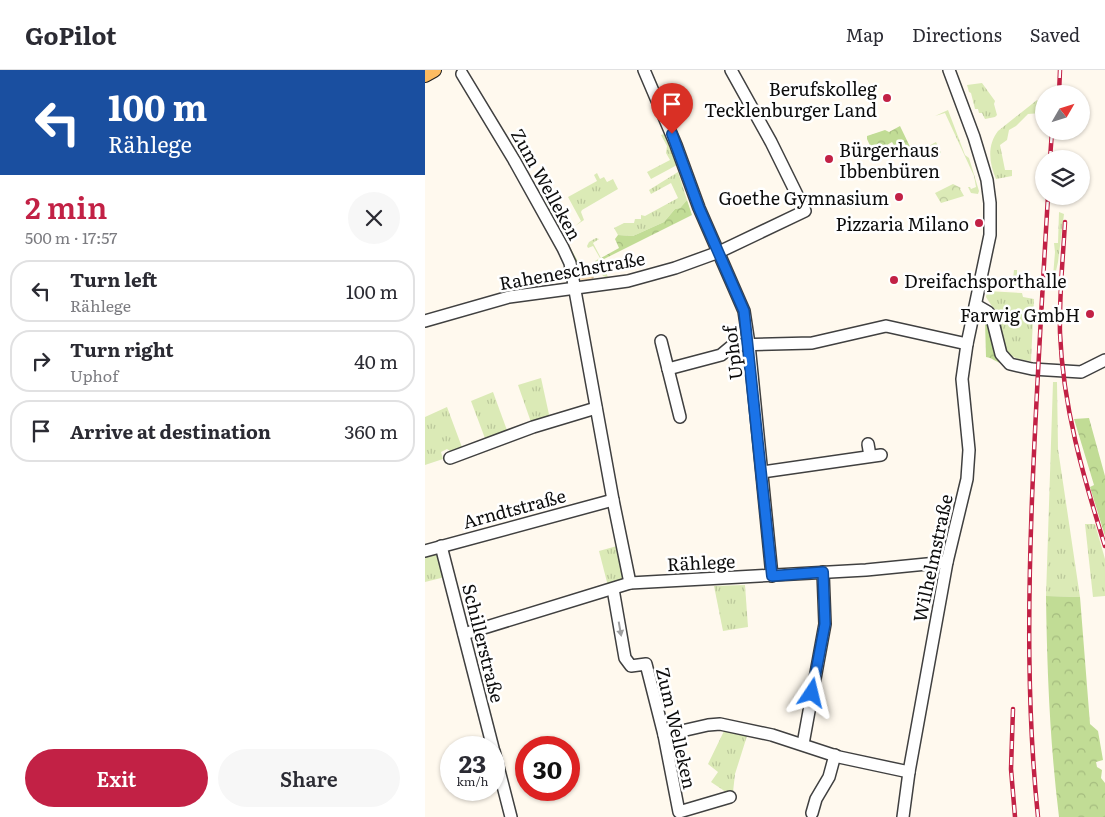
<!DOCTYPE html>
<html lang="en">
<head>
<meta charset="utf-8">
<style>
	:root { --surface:#fff; --page:#f7f7f7; --text:#2b2b33; --muted:#7c7c81; --line:#e1e1e2; --accent:#c22145 }
	body { margin:0; font-family:Literata,serif; background:var(--page); color:var(--text); height:100vh; display:flex; flex-direction:column; font-size:19px; white-space:nowrap }
	* { box-sizing:border-box; margin:0 }
	p { font-size:16px; color:var(--muted) }
	.icon { flex:none; width:28px; height:28px; fill:none; stroke:currentColor; stroke-width:2; stroke-linecap:round; stroke-linejoin:round }
	.map { position:relative; flex:1; overflow:hidden }
	.side { display:flex; flex-direction:column; background:var(--surface); width:425px }
	.side>* { flex:none }
	.top-card { background:#1a4fa0; color:#fff; overflow:hidden }
	.needle { width:32px; rotate:51deg }
	.fabs { position:absolute; left:610px; top:15px; display:grid; gap:10px }
	.fabs a { display:grid; place-items:center; width:55px; height:55px; border-radius:50%; background:var(--surface); box-shadow:0 1px 4px #0004; font-size:25px }
	.speed { position:absolute; left:15px; top:666px; display:flex; gap:10px; font-size:25px; font-weight:700; text-align:center }
	.speed>* { display:grid; place-content:center; width:65px; height:65px; border-radius:50%; background:var(--surface); box-shadow:0 1px 4px #0004; line-height:1 }
	.speed small { font-size:12px; font-weight:400 }
	.speed .limit { border:8px solid #d22; background:#fff; color:#111 }
	.pin { position:absolute; display:grid; place-items:center; width:42px; height:42px; color:#fff; margin:-51px -21px; border-radius:50% 50% 50% 0; rotate:-45deg; box-shadow:0 0 5px #0007 }
	.pin .icon { rotate:45deg }
	.me { position:absolute; width:55px; margin:-28px; rotate:10deg; stroke-linejoin:round; filter:drop-shadow(0 0 4px #0008) }
	.turn { display:flex; align-items:center; gap:18px; height:105px; padding:0 25px; font-size:22px }
	.turn .icon { width:65px; height:65px; stroke-width:2.5 }
	.turn b { display:block; font-size:35px; line-height:42px }
	.round { display:grid; place-items:center; flex:none; width:52px; height:52px; border-radius:26px; background:var(--page) }
	.overview { display:flex; align-items:center; justify-content:space-between; height:85px; padding:0 25px }
	h1 { font-size:30px; font-weight:600; line-height:38px; color:var(--accent) }
	.button { display:flex; gap:10px; margin-top:auto; padding:10px 25px }
	.button a { flex:1; height:58px; border-radius:30px; background:var(--accent); color:#fff; font-size:20px; font-weight:600; line-height:58px; text-align:center }
	.button a+a { background:var(--page); color:var(--text) }
	ul { padding:0; list-style:none }
	li { display:flex; align-items:center; gap:15px; height:62px; margin:0 10px 8px; padding:0 15px; border:2px solid var(--line); border-radius:20px }
	li div { flex:1 }
	li b { display:block; font-size:19px }
	li em { font-style:normal }
	header { display:flex; align-items:center; gap:30px; box-sizing:border-box; height:70px; padding:0 25px; background:var(--surface); border-bottom:1px solid var(--line) }
	header strong { font-size:24px }
	nav { display:flex; gap:28px; margin-inline-start:auto; font-size:18px }
	main { display:flex; flex:1; min-height:0 }
	.map>svg:first-child { display:block }
	.grass { fill:url(#grass-tufts) }
	.forest { fill:url(#forest-crowns) }
	.sand { fill:url(#sand-dots) }
	.park { fill:url(#park-crowns) }
	.lines { fill:none; stroke-linecap:round; stroke-linejoin:round }
	.minor-casing { stroke:#404040; stroke-width:14 }
	.major-casing { stroke:#1e1e1e; stroke-width:16 }
	.minor { stroke:#fff; stroke-width:11 }
	.major { stroke:#fcbb61; stroke-width:14 }
	.rail-casing { stroke:#c22145; stroke-width:4.5 }
	.rail { stroke:#fff; stroke-width:2.5; stroke-dasharray:8; stroke-linecap:butt }
	.oneway { fill:#9e9e9e }
	.route-casing { stroke:#114b97; stroke-width:12 }
	.route { stroke:#1a73e8; stroke-width:9 }
	.poi-dot { fill:#c22145; stroke:#fff; stroke-width:2 }
	.labels { text-anchor:middle; dominant-baseline:central; stroke-width:5; stroke-linejoin:round; paint-order:stroke }
	.poi-label { font-size:18px; fill:#0d0d0d; stroke:#fff; text-anchor:end }
	.street-label { font-size:18px; fill:#0d0d0d; stroke:#fff }
</style>
</head>
<body>
<header>
<strong>GoPilot</strong>
<nav><a>Map</a><a>Directions</a><a>Saved</a></nav>
</header>
<main>
<section class="side">
<div class="top-card">
<div class="turn"><svg class="icon" aria-label="left" viewBox="0 0 24 24"><path d="M17 20v-9H6M10 6l-5 5 5 5"/></svg><div><b>100 m</b>Rählege</div></div>
</div>
<div class="overview"><div><h1>2 min</h1><p>500 m · 17:57</p></div><a class="round"><svg class="icon" aria-label="close" viewBox="0 0 24 24"><path d="M6 6l12 12M18 6L6 18"/></svg></a></div>
<ul>
<li><svg class="icon" aria-label="left" viewBox="0 0 24 24"><path d="M17 20v-9H6M10 6l-5 5 5 5"/></svg><div><b>Turn left</b><p>Rählege</p></div><em>100 m</em></li>
<li><svg class="icon" aria-label="right" viewBox="0 0 24 24"><path d="M7 20v-9h11M14 6l5 5-5 5"/></svg><div><b>Turn right</b><p>Uphof</p></div><em>40 m</em></li>
<li><svg class="icon" aria-label="arrive" viewBox="0 0 24 24"><path d="M6 21V4h12l-3 4 3 4H6"/></svg><div><b>Arrive at destination</b></div><em>360 m</em></li>
</ul>
<div class="button"><a>Exit</a><a>Share</a></div>
</section>
<div class="map">
<svg width="680" height="747" viewBox="0 0 680 747">
	<defs>
		<pattern id="grass-tufts" width="24" height="20" patternUnits="userSpaceOnUse" patternTransform="scale(1.25)"><rect width="24" height="20" fill="#dbeab6"/><path d="M3 7l-1-3M5 7V3M7 7l1-3M15 17l-1-3M17 17v-4M19 17l1-3" fill="none" stroke="#bbc89b"/></pattern>
		<pattern id="forest-crowns" width="20" height="18" patternUnits="userSpaceOnUse" patternTransform="scale(1.25)"><rect width="20" height="18" fill="#c1dc95"/><path d="M2 6a3 3 0 1 1 6 0M12 15a3 3 0 1 1 6 0" fill="none" stroke="#a5bc7f"/></pattern>
		<pattern id="sand-dots" width="8" height="8" patternUnits="userSpaceOnUse" patternTransform="scale(1.25)"><rect width="8" height="8" fill="#fce1b9"/><path d="M2 2h.1M6 6h.1" fill="none" stroke="#d7c09e" stroke-width="1.8" stroke-linecap="round"/></pattern>
		<pattern id="park-crowns" width="20" height="18" patternUnits="userSpaceOnUse" patternTransform="scale(1.25)"><rect width="20" height="18" fill="#dbeab6"/><path d="M2 6a3 3 0 1 1 6 0M12 15a3 3 0 1 1 6 0" fill="none" stroke="#bbc89b"/></pattern>
	</defs>
	<rect width="100%" height="100%" fill="#fff9ee"/>
	<g class="grass">
		<path d="M557,13l13,18 -1,3 3,11 -2,2 -10,2 -3,-6h-3l-1,-4h-3l-4,-16 -2,-1 -2,-7z"/>
		<path d="M612,30l6,9 -2,4 -13,1 -12,12 -7,4 -2,10 -7,5 5,25h7v6l-16,3c-7,-16 -9,-34 2,-48z"/>
		<path d="M523,40l17,45 4,3 10,33 -1,3 -7,-1 -3,-6h2l1,2 5,-2 -2,-11 -29,-63 -10,3z"/>
		<path d="M239,64l13,31 -26,14 -4,-7 23,-12 -4,-7 1,-7 -6,-11z"/>
		<path d="M511,72l5,11 -9,4 -5,-10z"/>
		<path d="M253,102l9,28 -7,8 -5,1 -11,13 -31,14 -15,-1 -4,-7 10,-5h10l1,-4h6v-4l4,1 33,-18 -7,-15 -20,11 -2,-4z"/>
		<path d="M172,103l3,6 4,-2 3,5 6,-3 5,10 -36,21 -1,2 3,8 -9,6 6,-5 -13,-24 29,-16 -3,-6z"/>
		<path d="M634,142l5,2 -6,48 -6,27 3,-37 -1,-9h4z"/>
		<path d="M171,168l3,1 -6,4 9,17 6,18 -5,-2 -8,-15 5,-3 -7,-12 -5,2 -1,-2 2,-4z"/>
		<path d="M589,200h3v15l-4,3h-12v-2h9v-6l3,-1z"/>
		<path d="M562,221l35,2 1,4 11,2 -3,62c-35,-3 -24,-20 -33,-44 -3,-8 -8,-13 -12,-20z"/>
		<path d="M116,308l9,41 -18,6 -14,-40z"/>
		<path d="M628,312h4l1,67 22,148 -34,-1z"/>
		<path d="M68,322l15,41 -22,8 -15,-40z"/>
		<path d="M22,337l16,43 -11,2 -5,-3 -6,3 2,7 -18,6v-48z"/>
		<path d="M660,454h10l10,35v37l-12,1z"/>
		<path d="M192,476l7,34 -16,6 -9,-35z"/>
		<path d="M9,484l5,2 6,21 -20,5v-26z"/>
		<path d="M320,515l3,42 -25,4 -9,-45z"/>
		<path d="M299,661l23,5 -12,38 -2,18h-7l-15,-10 7,-10 -10,-8z"/>
	</g>
	<g class="forest">
		<path d="M475,56l14,29 -7,3 -5,-9 3,-2v-4l-3,-2 -3,1 -4,5 -3,-5 -5,3 -3,3 -2,1 -2,-3 -8,4 -5,-11v-3l18,-6 4,2z"/>
		<path d="M122,130h4l3,3 -6,4 34,62 -5,1 -33,-67z"/>
		<path d="M262,130l5,15 -90,45 -1,-2 18,-10 -4,-9 3,-4 15,1 31,-14 11,-13 5,-1z"/>
		<path d="M555,246h4l3,3 7,34 6,10c-5,-2 -8,-5 -14,-6l-1,-36z"/>
		<path d="M664,348l16,58v60l-15,-49 4,-2 -20,-66z"/>
		<path d="M621,526l34,1 10,127 8,7 5,29 -7,2 1,5 5,3 -1,8 4,5v34h-46c-9,-73 -12,-147 -13,-221z"/>
	</g>
	<path class="sand" d="M164,198l5,9 -1,3 -12,1 -4,-11 5,-1 1,2z"/>
	<path class="park" d="M528,114l8,4 -1,1 4,7 -23,7 -6,-10z"/>
	<g class="lines">
		<g class="minor-casing">
			<g id="minor">
				<path d="M219,0l32,75 23,63 45,103 5,33 23,232"/>
				<path d="M37,4l52,86 49,88 7,15 43,237 17,83"/>
				<path d="M551,235l12,7 4,6 9,36 9,10 22,5 49,3 24,-12"/>
				<path d="M0,251l84,-24 119,-16 47,-13 44,-16 86,-41 -34,-69 -40,-72"/>
				<path d="M236,271l19,76"/>
				<path d="M243,299l53,-14 12,-10 79,-2 74,-17 81,18"/>
				<path d="M443,374l2,12"/>
				<path d="M25,388l83,-31 63,-19"/>
				<path d="M337,402l119,-17"/>
				<path d="M16,476l52,202"/>
				<path d="M0,481l188,-51"/>
				<path d="M188,519l12,69 6,8 15,-2 18,71 15,77 51,-15"/>
				<path d="M39,564l166,-51 236,-13 81,-8"/>
				<path d="M239,665l44,-10 12,-1 52,11 67,22 70,15"/>
				<path d="M378,674l22,-120 -2,-52"/>
				<path d="M69,681l17,66"/>
				<path d="M387,743l4,-14 13,-22 6,-22"/>
				<path d="M478,747l6,-45 38,-210 20,-83 2,-29 -7,-71 5,-35 23,-109v-32l-3,-23 -13,-43 -25,-67"/>
			</g>
		</g>
		<g class="major-casing">
			<path id="major" d="M0,5l9,-5"/>
		</g>
		<use href="#minor" class="minor"/>
		<use href="#major" class="major"/>
		<g class="rail-casing">
			<g id="rail">
				<path d="M634,24l1,-24"/>
				<path d="M625,89l2,-28"/>
				<path d="M640,152c-2,37 -6,74 -5,111 3,74 23,143 45,213"/>
				<path d="M588,639l-2,60 4,48"/>
				<path d="M613,747c-11,-106 -10,-212 -6,-318 4,-101 10,-202 16,-303"/>
			</g>
		</g>
		<use href="#rail" class="rail"/>
	</g>
	<defs><path id="oneway-solid" d="M-6-.8H1V-3.2L6.5 0L1 3.2V.8H-6Z" transform="scale(1.25)"/></defs>
	<use class="oneway" href="#oneway-solid" transform="translate(195 559) rotate(80)"/>
	<g class="lines">
		<g class="route-casing">
			<path id="route" d="M247,64l27,74 45,103 28,265 51,-4 2,52 -13,69"/>
		</g>
		<use href="#route" class="route"/>
	</g>
	<g class="poi-dot">
		<circle cx="462" cy="28" r="5"/>
		<circle cx="404" cy="89" r="5"/>
		<circle cx="474" cy="127" r="5"/>
		<circle cx="554" cy="153" r="5"/>
		<circle cx="469" cy="210" r="5"/>
		<circle cx="665" cy="244" r="5"/>
	</g>
	<g class="labels">
		<g class="poi-label">
			<text x="452" y="18">Berufskolleg<tspan x="452" dy="21">Tecklenburger Land</tspan></text>
			<text x="414" y="79" text-anchor="start">Bürgerhaus<tspan x="414" dy="21">Ibbenbüren</tspan></text>
			<text x="464" y="127">Goethe Gymnasium</text>
			<text x="544" y="153">Pizzaria Milano</text>
			<text x="479" y="210" text-anchor="start">Dreifachsporthalle</text>
			<text x="655" y="244">Farwig GmbH</text>
		</g>
		<g class="street-label">
			<text transform="translate(122 114) rotate(61)">Zum Welleken</text>
			<text transform="translate(147 200) rotate(-10)">Raheneschstraße</text>
			<text transform="translate(307 283) rotate(-97)">Uphof</text>
			<text transform="translate(89 438) rotate(-15)">Arndtstraße</text>
			<text transform="translate(507 488) rotate(-78)">Wilhelmstraße</text>
			<text transform="translate(276 492) rotate(-3)">Rählege</text>
			<text transform="translate(59 573) rotate(76)">Schillerstraße</text>
			<text transform="translate(252 658) rotate(77)">Zum Welleken</text>
		</g>
	</g>
</svg>
<div class="fabs">
<a><svg class="needle" viewBox="-14 -14 28 28"><path d="M0-13l5 13h-10z" fill="#e53935"/><path d="M0 13l5-13h-10z" fill="#7c7c81"/></svg></a>
<a><svg class="icon" aria-label="layers" viewBox="0 0 24 24"><path d="M12 4l9 5-9 5-9-5zM3 14l9 5 9-5"/></svg></a>
</div>
<div class="speed"><div>23<small>km/h</small></div><div class="limit">30</div></div>
<div class="pin" style="left:247px;top:64px;background:#d93025"><svg class="icon" aria-label="arrive" viewBox="0 0 24 24"><path d="M6 21V4h12l-3 4 3 4H6"/></svg></div>
<svg class="me" style="left:387px;top:623px" viewBox="-20 -20 40 40"><path d="M0-17L14 15 0 8-14 15z" fill="#1a73e8" stroke="#fff" stroke-width="4"/></svg>
</div>
</main>
</body>
</html>
